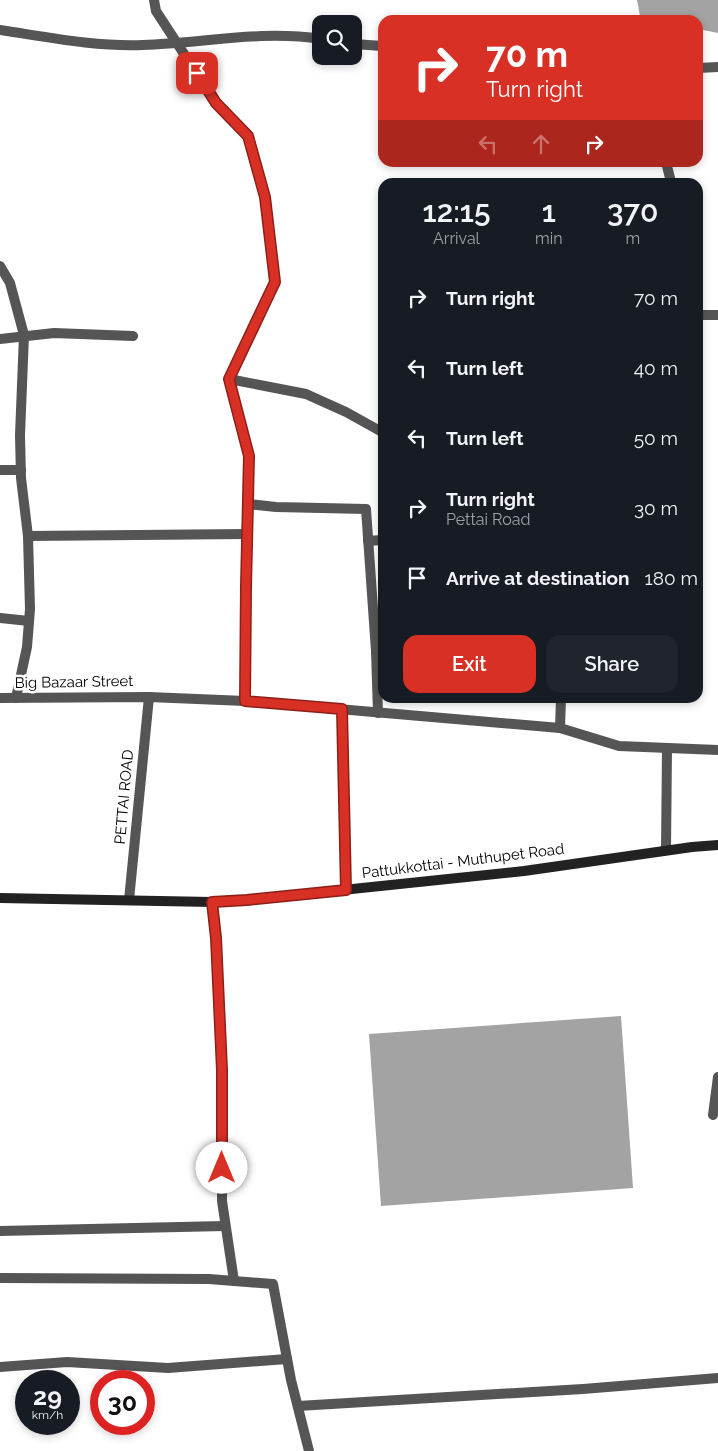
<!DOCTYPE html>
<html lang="en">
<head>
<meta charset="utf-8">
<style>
	:root { --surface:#171b24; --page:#20242c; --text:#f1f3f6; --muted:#9ea1a6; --accent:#d93025 }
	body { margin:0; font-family:Raleway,sans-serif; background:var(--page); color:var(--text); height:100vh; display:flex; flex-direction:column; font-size:19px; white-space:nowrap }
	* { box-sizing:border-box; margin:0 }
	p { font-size:16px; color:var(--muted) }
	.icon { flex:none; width:28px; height:28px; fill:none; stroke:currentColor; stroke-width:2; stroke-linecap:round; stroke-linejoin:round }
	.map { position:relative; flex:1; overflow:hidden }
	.sheet { position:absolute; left:378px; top:178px; width:325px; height:525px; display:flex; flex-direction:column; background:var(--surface); border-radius:15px; box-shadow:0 2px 8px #0003 }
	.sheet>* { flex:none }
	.hud { position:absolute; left:378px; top:15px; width:325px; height:152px; border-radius:15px; box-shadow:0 2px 8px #0003; background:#d93025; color:#fff; overflow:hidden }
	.buttons { position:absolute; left:312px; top:15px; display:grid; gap:10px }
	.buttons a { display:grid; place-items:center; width:50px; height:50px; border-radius:10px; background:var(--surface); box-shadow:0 2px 8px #0003; font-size:25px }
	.speed { position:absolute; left:15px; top:1370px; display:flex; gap:10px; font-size:25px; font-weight:700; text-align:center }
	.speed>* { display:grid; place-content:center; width:65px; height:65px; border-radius:50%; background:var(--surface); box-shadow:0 2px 8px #0003; line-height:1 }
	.speed small { font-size:12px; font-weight:400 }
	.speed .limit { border:8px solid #d22; background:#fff; color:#111 }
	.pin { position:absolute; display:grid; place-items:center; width:42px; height:42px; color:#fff; margin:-21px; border-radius:10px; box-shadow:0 2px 8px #0006 }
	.me { position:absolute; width:55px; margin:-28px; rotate:0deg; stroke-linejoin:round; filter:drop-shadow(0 0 4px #0008) }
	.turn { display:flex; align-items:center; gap:18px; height:105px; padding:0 25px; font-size:22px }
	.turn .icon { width:65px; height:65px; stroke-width:2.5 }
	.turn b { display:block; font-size:35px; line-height:42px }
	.lanes { display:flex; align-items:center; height:48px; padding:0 25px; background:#0003; justify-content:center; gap:25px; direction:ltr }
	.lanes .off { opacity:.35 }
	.eta { display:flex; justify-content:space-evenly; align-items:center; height:85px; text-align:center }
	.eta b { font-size:30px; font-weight:600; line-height:35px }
	.action { display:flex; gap:10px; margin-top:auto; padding:10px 25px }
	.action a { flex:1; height:58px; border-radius:15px; background:var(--accent); color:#fff; font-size:20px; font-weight:600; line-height:58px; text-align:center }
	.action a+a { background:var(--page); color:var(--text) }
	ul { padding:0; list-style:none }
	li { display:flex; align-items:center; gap:15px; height:70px; padding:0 25px }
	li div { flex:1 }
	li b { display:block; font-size:19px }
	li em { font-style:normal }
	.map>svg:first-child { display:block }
	.water { fill:#a3a3a3 }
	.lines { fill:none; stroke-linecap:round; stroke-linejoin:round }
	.minor { stroke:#555; stroke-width:10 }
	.secondary { stroke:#222; stroke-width:10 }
	.route-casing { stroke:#8d1f18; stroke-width:12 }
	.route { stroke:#d93025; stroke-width:9 }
	.labels { text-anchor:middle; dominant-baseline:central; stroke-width:5; stroke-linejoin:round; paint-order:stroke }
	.street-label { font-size:15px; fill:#000; stroke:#fff }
</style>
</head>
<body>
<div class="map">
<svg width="718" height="1451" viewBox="0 0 718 1451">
	<rect width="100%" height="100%" fill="#fff"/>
	<g class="water">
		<path d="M637,0h81v33l-20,-4v-9h-53l-5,-4z"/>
		<path d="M621,1016l12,172 -252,18 -12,-172z"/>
	</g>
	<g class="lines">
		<g class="minor">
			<path d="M154,0l2,11 60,92 32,33 17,61 10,84 -46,98 20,77 -3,131 -1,114"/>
			<path d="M0,30c47,7 96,17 143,15 61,-2 117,-15 178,-6"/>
			<path d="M354,44l28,2"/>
			<path d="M698,68l20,-1"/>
			<path d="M666,162l5,20"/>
			<path d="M0,266l10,17 14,52 -4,100 1,43 7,58 2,73 -3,38 -11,51"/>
			<path d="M698,315h20"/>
			<path d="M0,339l54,-6 79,3"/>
			<path d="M229,379l77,15 40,18 36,20"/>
			<path d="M0,470h21"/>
			<path d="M248,504l28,3 90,2 10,142 2,62"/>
			<path d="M28,536l219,-2"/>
			<path d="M368,541l14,-1"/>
			<path d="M0,618l29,3"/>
			<path d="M0,698l149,-1 96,4 315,27 59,18 99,4"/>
			<path d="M342,709l4,181"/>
			<path d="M560,728l1,-30"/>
			<path d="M666,850l1,-102"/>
			<path d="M129,900l20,-203"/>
			<path d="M212,902l4,36 6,132v131l12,80"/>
			<path d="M713,1115l5,-38"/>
			<path d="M0,1231l225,-5"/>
			<path d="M0,1278l209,1 64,5 18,96 18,71"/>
			<path d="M0,1367l67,-5 101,6 119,-9"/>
			<path d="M298,1406l285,-17 135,-11"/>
		</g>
		<path class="secondary" d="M0,898l212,4 35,-2 277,-29 168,-24 26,-2"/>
	</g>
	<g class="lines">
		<g class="route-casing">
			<path id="route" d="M197,73l19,30 32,33 17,61 10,85 -46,97 20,77 -3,131 -1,114 97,8 4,181 -99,10 -35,2 4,36 6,132v98"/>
		</g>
		<use href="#route" class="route"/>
	</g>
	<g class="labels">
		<g class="street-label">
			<text transform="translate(74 682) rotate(-1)">Big Bazaar Street</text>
			<text transform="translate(124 797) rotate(-85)">PETTAI ROAD</text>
			<text transform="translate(463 861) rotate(-7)">Pattukkottai - Muthupet Road</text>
		</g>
	</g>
</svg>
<div class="buttons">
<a><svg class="icon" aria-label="search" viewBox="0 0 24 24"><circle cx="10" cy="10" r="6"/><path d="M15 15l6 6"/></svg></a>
</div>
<div class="speed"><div>29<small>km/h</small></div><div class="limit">30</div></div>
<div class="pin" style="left:197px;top:73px;background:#d93025"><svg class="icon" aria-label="arrive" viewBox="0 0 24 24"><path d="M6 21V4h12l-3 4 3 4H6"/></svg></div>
<svg class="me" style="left:222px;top:1168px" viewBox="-20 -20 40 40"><circle r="19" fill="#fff"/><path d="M0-13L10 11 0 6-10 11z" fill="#d93025"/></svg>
<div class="hud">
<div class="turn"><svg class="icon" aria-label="right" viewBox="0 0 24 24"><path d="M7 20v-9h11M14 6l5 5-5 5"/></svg><div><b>70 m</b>Turn right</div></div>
<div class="lanes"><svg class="icon off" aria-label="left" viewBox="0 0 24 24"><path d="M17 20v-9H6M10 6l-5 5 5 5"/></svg><svg class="icon off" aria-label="ahead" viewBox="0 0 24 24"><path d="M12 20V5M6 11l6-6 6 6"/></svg><svg class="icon" aria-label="right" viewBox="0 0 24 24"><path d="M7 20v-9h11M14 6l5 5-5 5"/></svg></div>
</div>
<section class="sheet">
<div class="eta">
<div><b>12:15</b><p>Arrival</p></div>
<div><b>1</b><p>min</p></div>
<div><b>370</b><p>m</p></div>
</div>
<ul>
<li><svg class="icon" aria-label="right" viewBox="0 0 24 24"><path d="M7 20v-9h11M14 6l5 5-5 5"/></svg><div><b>Turn right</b></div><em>70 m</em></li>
<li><svg class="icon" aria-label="left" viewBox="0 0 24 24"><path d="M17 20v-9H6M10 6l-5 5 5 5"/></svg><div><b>Turn left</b></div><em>40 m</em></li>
<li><svg class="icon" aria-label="left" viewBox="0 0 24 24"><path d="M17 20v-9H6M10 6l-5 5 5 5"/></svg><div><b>Turn left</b></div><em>50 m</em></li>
<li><svg class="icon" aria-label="right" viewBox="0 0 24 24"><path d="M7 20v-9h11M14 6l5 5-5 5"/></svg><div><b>Turn right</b><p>Pettai Road</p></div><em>30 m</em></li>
<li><svg class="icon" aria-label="arrive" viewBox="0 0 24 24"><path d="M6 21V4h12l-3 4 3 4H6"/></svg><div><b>Arrive at destination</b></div><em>180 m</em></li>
</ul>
<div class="action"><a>Exit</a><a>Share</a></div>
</section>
</div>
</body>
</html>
